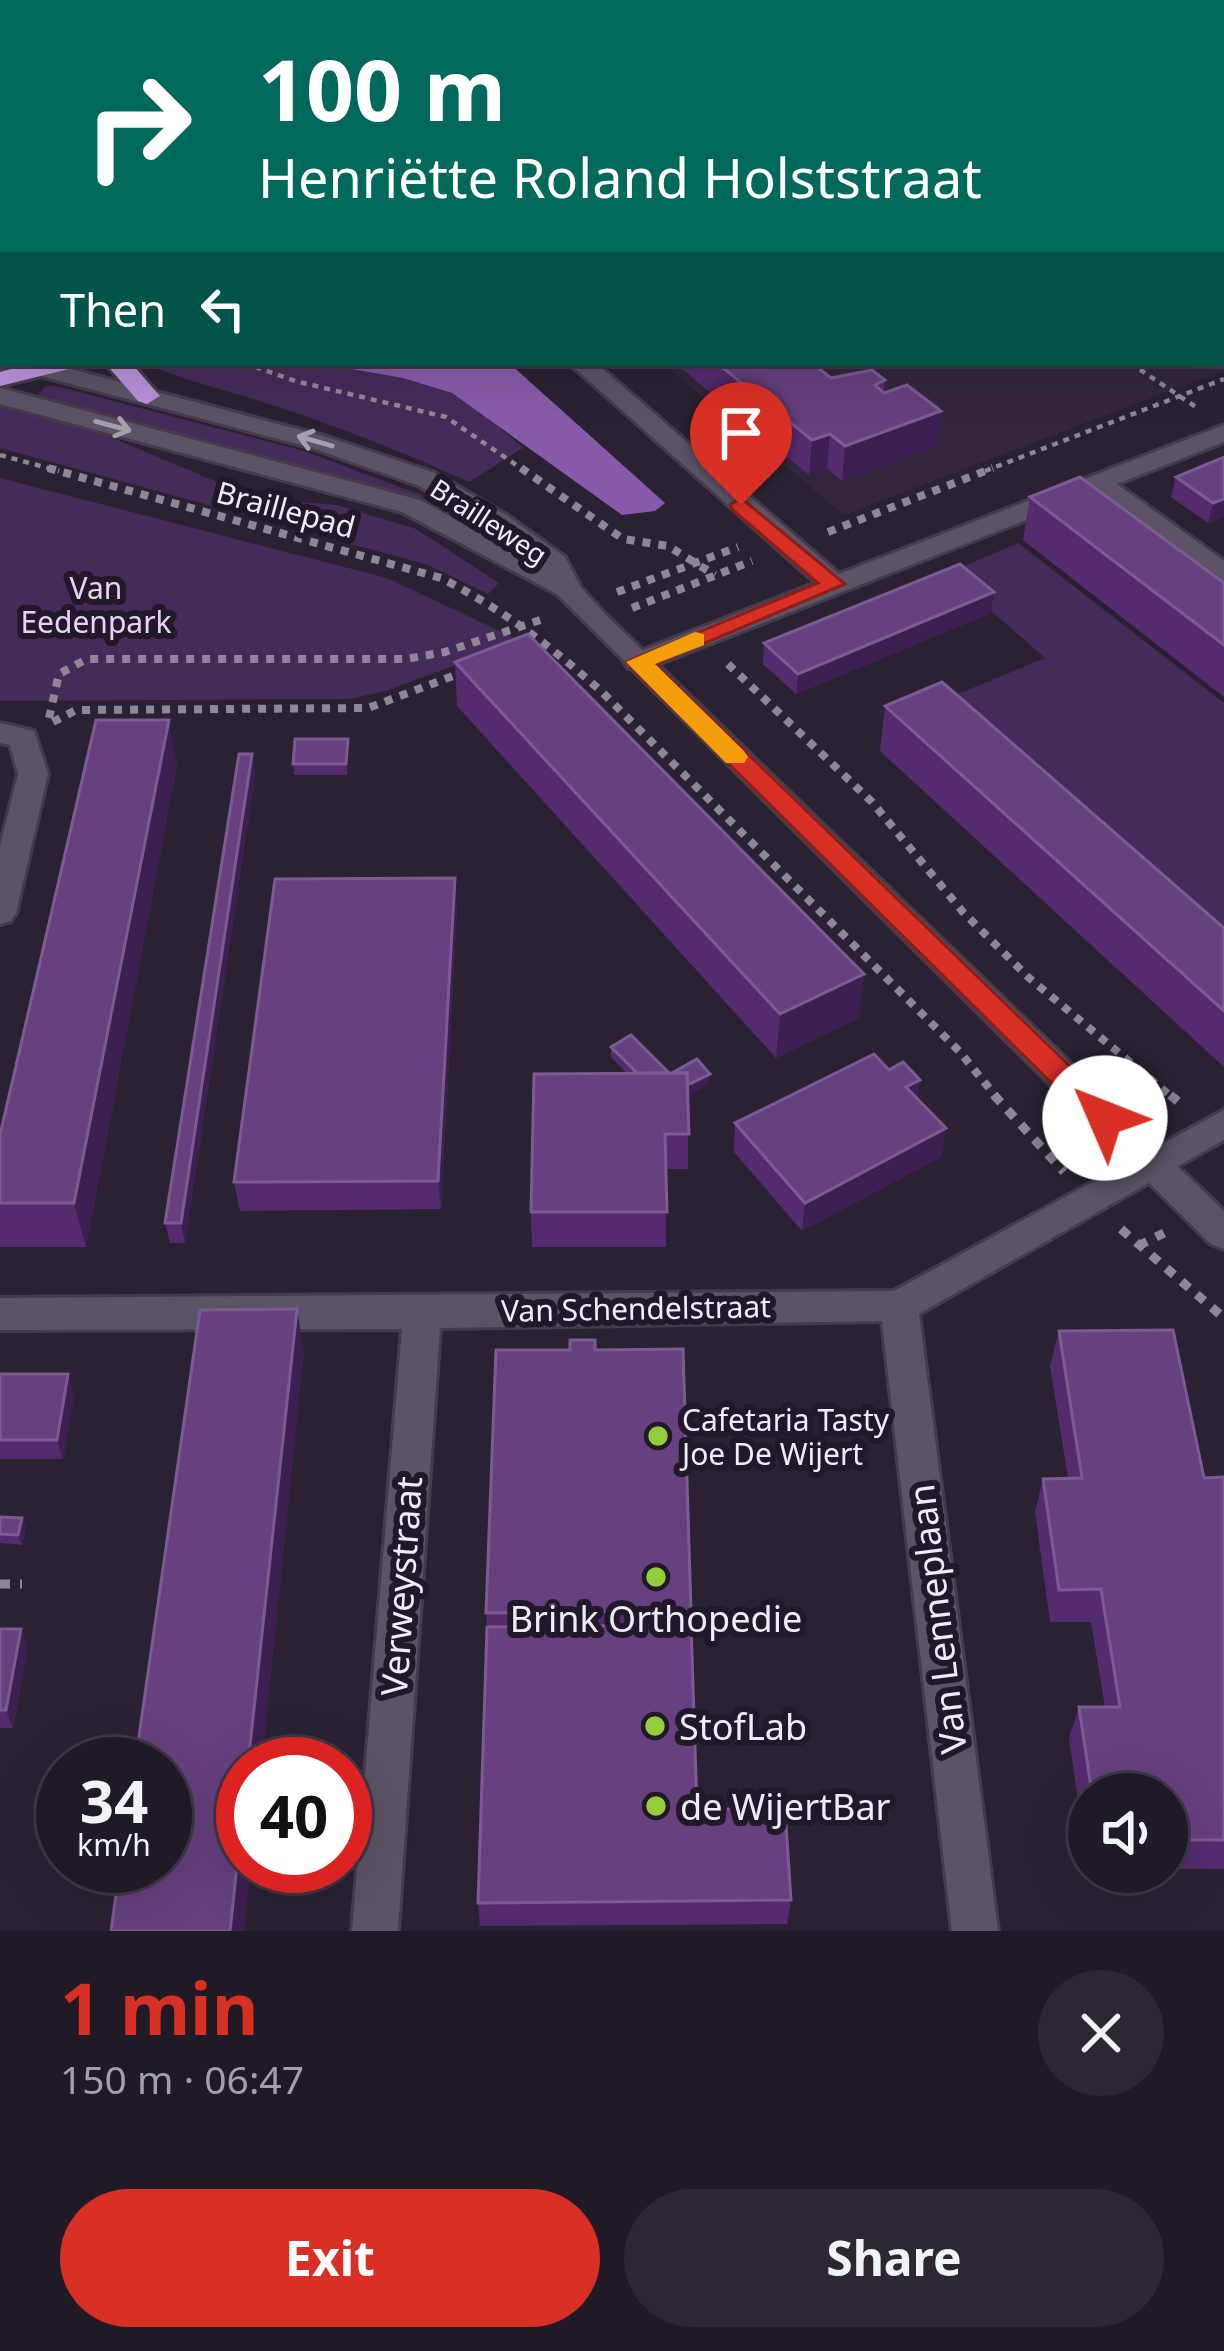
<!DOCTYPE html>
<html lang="en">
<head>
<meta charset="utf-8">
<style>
	:root { --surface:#201a26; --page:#2d2732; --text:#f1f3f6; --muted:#a2a1a7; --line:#3d3843; --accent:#d93025 }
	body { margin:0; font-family:"Noto Sans",sans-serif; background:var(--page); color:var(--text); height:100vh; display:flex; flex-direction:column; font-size:45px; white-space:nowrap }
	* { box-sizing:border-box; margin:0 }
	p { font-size:39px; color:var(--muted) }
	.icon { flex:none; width:66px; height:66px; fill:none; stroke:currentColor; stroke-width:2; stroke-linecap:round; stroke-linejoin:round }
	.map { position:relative; height:1931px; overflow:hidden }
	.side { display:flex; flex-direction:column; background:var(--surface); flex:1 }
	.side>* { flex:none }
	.banner { position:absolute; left:0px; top:0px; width:1224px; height:366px; box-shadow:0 12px 48px #0002,0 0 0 3px var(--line); background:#00695c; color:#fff; overflow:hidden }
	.tools { position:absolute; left:1068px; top:1773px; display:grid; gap:24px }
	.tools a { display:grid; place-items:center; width:120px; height:120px; border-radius:50%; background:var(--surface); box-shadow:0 12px 48px #0002,0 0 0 3px var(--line); font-size:60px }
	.speed { position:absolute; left:36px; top:1737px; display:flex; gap:24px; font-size:60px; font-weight:700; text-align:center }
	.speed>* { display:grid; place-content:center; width:156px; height:156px; border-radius:50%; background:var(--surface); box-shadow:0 12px 48px #0002,0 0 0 3px var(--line); line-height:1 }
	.speed small { font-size:30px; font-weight:400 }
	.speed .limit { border:18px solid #d22; background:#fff; color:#111 }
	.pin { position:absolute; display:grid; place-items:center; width:102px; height:102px; color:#fff; margin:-123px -51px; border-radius:50% 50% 50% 0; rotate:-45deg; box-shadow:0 0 12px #0007 }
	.pin .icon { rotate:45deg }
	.me { position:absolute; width:132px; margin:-66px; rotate:314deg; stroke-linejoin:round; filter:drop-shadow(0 0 9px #0008) }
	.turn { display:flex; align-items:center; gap:42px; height:252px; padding:0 60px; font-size:54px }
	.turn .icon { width:156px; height:156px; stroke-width:2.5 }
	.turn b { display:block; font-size:84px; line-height:102px }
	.then { display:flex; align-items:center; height:114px; padding:0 60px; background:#0003; gap:24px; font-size:45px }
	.round { display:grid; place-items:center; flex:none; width:126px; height:126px; border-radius:63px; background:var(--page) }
	.head { display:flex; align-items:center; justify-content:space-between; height:204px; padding:0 60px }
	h1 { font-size:72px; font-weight:700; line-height:90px; color:var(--accent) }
	.cta { display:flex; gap:24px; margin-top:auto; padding:24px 60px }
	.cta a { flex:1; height:138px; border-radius:72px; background:var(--accent); color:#fff; font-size:48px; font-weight:700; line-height:138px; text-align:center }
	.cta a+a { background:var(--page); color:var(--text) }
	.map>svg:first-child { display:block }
	.built { fill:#32273d }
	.green { fill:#452b59 }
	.water { fill:#875ba9 }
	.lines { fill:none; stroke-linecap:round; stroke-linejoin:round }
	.minor-casing { stroke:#443c4a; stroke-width:6 }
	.tertiary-casing { stroke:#443c4a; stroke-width:6 }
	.secondary-casing { stroke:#443c4a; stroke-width:6 }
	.trunk-casing { stroke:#443c4a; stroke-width:6 }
	.path-far2 { stroke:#8e8795; stroke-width:4.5; stroke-dasharray:6 6; stroke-linecap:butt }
	.path-far1 { stroke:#8e8795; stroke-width:8; stroke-dasharray:8 8; stroke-linecap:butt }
	.path { stroke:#8e8795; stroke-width:9; stroke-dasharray:10 10; stroke-linecap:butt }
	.minor { fill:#5c5365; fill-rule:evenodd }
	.tertiary { fill:#5c5365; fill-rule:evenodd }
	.secondary { fill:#7e6a90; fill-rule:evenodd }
	.trunk { fill:#b890d9; fill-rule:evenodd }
	.wall { fill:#552b70 }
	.shaded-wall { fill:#3d1f51 }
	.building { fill:#66407f; stroke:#7b5b92; stroke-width:3 }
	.oneway { stroke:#a69fae }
	.route { fill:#d93025; stroke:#8d1f18; stroke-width:3 }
	.slow { fill:#f59e0b }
	.poi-dot { fill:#94cc3c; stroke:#211828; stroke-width:4.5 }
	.labels { text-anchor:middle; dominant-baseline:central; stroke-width:12; stroke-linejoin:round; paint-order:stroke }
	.far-street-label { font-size:27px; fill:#f1ebf7; stroke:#211828 }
	.street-label { font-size:30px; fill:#f1ebf7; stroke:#211828 }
	.park-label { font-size:30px; fill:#e8d2fd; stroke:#211828 }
	.poi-label { font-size:30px; fill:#f1ebf7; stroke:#211828; text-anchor:start }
	.near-street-label { font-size:36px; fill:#f1ebf7; stroke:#211828 }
	.near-poi-label { font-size:36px; fill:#f1ebf7; stroke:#211828; text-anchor:start }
</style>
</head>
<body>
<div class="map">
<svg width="1224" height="1931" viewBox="0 0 1224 1931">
	<rect width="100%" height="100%" fill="#2a2232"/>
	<path class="built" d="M1224,82v288l-380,145 -182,-152h559z"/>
	<g class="green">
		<path d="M145,363c101,0 209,-10 304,29 28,12 51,36 74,56l-54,34c-66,-30 -131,-56 -200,-78 -42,-14 -83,-22 -124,-41z"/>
		<path d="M53,385l251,66 120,45 -7,4 -384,-100 12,-13z"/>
		<path d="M0,406l94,24 163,69 80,6 79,24 83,54 -11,11 -60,-29 -428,-117z"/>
		<path d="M0,478l387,100 134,63 -135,50 -37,8 -349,2z"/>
		<path d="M1018,543l206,160v280l-305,-273 126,-52 -97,-85z"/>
	</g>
	<path class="water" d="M318,363h191l156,140 -10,8 -33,4 -170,-122 -49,-15z"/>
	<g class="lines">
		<g class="minor-casing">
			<g id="minor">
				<path d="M1224,63v12l-3,1v-12z"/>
				<path d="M569,363h27l243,211 385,-149v17l-107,42 107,77v21l-129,-89 -447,175h-20l-4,-6 4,-6 188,-73z"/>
				<path d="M0,723l34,8 14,43 -32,139 -5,8 -11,3v-77l18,-73 -8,-29 -10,-2z"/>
				<path d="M1224,1110v30l-305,174 79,617h-46l-70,-610 -442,7 -42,603h-46l50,-602 -402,1v-32l894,-7z"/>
			</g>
		</g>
		<g class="tertiary-casing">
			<path id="tertiary" d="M48,363l279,74 108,36 73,43 57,41 16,31 26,28 617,595v38l-13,-5 -654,-650 -155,-82 -402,-108v-16l420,112 123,67 -53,-39 -73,-43 -108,-38 -272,-72 -3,-5 3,-5z"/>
		</g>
		<g class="secondary-casing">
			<path id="secondary" d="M0,351l3,12 9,1 -12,2z"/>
		</g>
		<g class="trunk-casing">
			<g id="trunk">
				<path d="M54,0h20l-22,3z"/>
				<path d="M141,0h21l-23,3z"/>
				<path d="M246,0h22l-24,3z"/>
				<path d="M327,0h21l-23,3z"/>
				<path d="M3,64v14l-3,1v-14z"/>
				<path d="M3,204v15l-3,1v-15z"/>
				<path d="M34,363h42l-3,5 -73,18v-14z"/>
				<path d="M105,363h26l29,33 -13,8 -9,-3z"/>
			</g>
		</g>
		<g class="path-far2">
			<path d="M244,363l51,18 151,36 79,54"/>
			<path d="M1130,363l69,46"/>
			<path d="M0,455l59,16"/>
			<path d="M985,471l239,-92"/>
		</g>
		<g class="path-far1">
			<path d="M48,468l393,110c61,31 110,68 161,114l358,360 37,46"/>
			<path d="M521,468l102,71 45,7 47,29"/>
			<path d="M828,532l165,-64"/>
			<path d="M617,592l121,-45"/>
			<path d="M632,608l120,-47"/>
			<path d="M728,664l144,138 91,110 65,65 145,121"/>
			<path d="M49,718l10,-44 28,-15h319l39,-7 101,-34"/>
			<path d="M53,722l23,-12 292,-2 93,-35"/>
		</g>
		<g class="path">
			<path d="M994,1095l70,77"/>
			<path d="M1170,1095l11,9"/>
			<path d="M1121,1229l103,89"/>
			<path d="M1138,1246l26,-13"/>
			<path d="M0,1584h22"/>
		</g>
		<use href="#minor" class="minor"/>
		<use href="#tertiary" class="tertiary"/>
		<use href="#secondary" class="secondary"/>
		<use href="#trunk" class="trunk"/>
	</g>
	<g class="wall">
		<path d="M950,0h199l6,3h-200z"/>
		<path d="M1182,0h42v15l-3,1v-13h-33z"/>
		<path d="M1224,223v85l-3,-2v-82z"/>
		<path d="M675,363h146l-6,2 16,13 54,2 -1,12 57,19 -4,35 -95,35 -15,-13 -18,7z"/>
		<path d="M1224,457v60l-16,6 -37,-26 5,-20z"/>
		<path d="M1030,497l194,86v114l-201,-157z"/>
		<path d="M991,613l-195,81 -33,-30 1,-21z"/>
		<path d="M455,662l404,356 -83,40 -319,-352z"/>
		<path d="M885,706l339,222v139l-344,-316z"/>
		<path d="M348,739l-1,36h-53l-1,-11z"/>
		<path d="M252,754l3,21 -70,468h-15l-5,-20z"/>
		<path d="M177,764l-91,483h-86v-112z"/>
		<path d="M457,907l-16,302 -201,2 -6,-29z"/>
		<path d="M611,1047l58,26 40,11 -21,11v74h-22v78h-134l-1,-35 96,-139 -16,-16z"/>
		<path d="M920,1080l-3,19 24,58 -139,74 -68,-79 1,-29z"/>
		<path d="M1059,1331l145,147 20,-1v392h-57v-75h-78l-1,76 -19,-132 10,-31h26l-14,-85h-41l-15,-110 8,-33 25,-1 -18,-112z"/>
		<path d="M596,1350l95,261 6,198 94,91 -4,24 -307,2 -2,-23 9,-276 -1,-14z"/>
		<path d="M0,1374l74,20 -11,65h-63z"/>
		<path d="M0,1517l22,1 4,10 -4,17 -22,-2z"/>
		<path d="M0,1629h21l7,18 -15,81h-13z"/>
	</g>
	<g class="shaded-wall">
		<path d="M1224,177v25l-3,1v-25z"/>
		<path d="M941,411l-4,35 -95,35 3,-35z"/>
		<path d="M830,434l-3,34 -18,7 3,-35z"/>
		<path d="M1224,499v18l-16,6 5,-20z"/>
		<path d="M994,592l-3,21 -195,81 2,-20z"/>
		<path d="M169,720l8,44 -91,483 -12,-44z"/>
		<path d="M252,754l3,21 -70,468 -4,-20z"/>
		<path d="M455,878l2,29 -16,302 -3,-28z"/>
		<path d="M864,974l-5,44 -83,40 4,-44z"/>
		<path d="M710,1074l-1,10 -23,12v-10z"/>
		<path d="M920,1080l-4,29 -10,-22z"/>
		<path d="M946,1128l-5,29 -139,74 3,-28z"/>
		<path d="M297,1309l7,43 -42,412h-14z"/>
		<path d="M68,1374l6,20 -11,65 -6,-19z"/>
		<path d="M22,1518l4,10 -4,17 -4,-10z"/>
		<path d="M21,1629l7,18 -15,81 -7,-18z"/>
		<path d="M243,1811v55h8l-7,65h-14z"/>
	</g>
	<g class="building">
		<path d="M765,0h151l5,3h-166z"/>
		<path d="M1007,0h142l6,3h-143z"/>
		<path d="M1201,0h23v7l-3,1v-5h-15z"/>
		<path d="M1224,119v58l-3,1v-58z"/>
		<path d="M1224,223v55l-3,-2v-52z"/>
		<path d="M717,363h95l19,15 41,-8 13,10 -10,5 9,8 23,-8 34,26 -96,35 -15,-12 -18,6z"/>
		<path d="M1224,457v42l-11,4 -37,-26z"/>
		<path d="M1080,477l144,106v62l-194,-148z"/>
		<path d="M960,564l34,28 -196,82 -34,-31z"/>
		<path d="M528,634l336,340 -84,40 -325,-352z"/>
		<path d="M942,682l282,246v83l-339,-305z"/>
		<path d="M96,720h73l-95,483h-74v-68z"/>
		<path d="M295,739h53l-2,25h-53z"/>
		<path d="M239,754h13l-71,469h-16z"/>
		<path d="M455,878l-17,303 -204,1 41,-303z"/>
		<path d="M631,1035l38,38h-32l-26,-26z"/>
		<path d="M874,1054l15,16 14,-8 17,18 -14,7 40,41 -141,75 -70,-80z"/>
		<path d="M697,1059l13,15 -23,11v-12l-13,-1z"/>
		<path d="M687,1073l2,61h-24l2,78h-136l3,-138z"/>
		<path d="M297,1309l-49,455h-5v47l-13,120h-119l9,-65h45v-102h-30l65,-454z"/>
		<path d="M1173,1330l31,148 20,-1v363h-57v-46h-75l-13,-87h41l-19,-118 -42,1 -16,-111 39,-1 -23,-147z"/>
		<path d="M570,1340h25v10l88,-1 8,262 -205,2 10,-263h74z"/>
		<path d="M0,1374h68l-11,66h-57z"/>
		<path d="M0,1517l22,1 -4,17 -18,-1z"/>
		<path d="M691,1625l6,184h88l6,91 -313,3 9,-276z"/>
		<path d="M0,1629h21l-15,81h-6z"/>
	</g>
	<defs><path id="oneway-shaft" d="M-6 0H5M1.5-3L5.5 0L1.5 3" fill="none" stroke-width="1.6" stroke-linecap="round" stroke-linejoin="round" transform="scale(3)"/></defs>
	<g class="oneway">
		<use href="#oneway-shaft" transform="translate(113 426) rotate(15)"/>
		<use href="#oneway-shaft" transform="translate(315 441) rotate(-164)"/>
	</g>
	<path class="route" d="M741,498l104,86 -190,80 460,446 5,8 -5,8h-20l-469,-464 192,-79 -85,-73 -3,-5z"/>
	<path class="slow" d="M695,632l9,2v11l-49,19 89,87 4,6 -4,6h-18l-100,-101z"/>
	<g class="poi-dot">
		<circle cx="658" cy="1436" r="12"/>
		<circle cx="656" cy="1577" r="12"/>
		<circle cx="655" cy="1726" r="12"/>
		<circle cx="656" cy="1806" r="12"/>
	</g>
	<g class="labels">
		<g class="far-street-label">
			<text transform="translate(489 521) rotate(33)">Brailleweg</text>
		</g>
		<g class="street-label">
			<text transform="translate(286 509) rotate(15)">Braillepad</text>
			<text transform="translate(636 1308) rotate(-1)">Van Schendelstraat</text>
		</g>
		<g class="park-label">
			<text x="96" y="587">Van<tspan x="96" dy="34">Eedenpark</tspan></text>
		</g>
		<g class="poi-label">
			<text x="682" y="1419">Cafetaria Tasty<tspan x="682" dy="34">Joe De Wijert</tspan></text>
		</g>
		<g class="near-street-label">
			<text transform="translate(401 1586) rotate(-86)">Verweystraat</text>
			<text transform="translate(937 1619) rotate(-97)">Van Lenneplaan</text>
		</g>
		<g class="near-poi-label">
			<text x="656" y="1618" text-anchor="middle">Brink Orthopedie</text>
			<text x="679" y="1726">StofLab</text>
			<text x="680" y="1806">de WijertBar</text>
		</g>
	</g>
</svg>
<div class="tools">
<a><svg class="icon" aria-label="sound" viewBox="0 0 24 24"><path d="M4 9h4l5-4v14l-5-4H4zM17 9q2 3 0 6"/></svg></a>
</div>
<div class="speed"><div>34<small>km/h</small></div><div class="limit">40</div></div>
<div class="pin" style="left:741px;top:505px;background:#d93025"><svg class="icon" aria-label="arrive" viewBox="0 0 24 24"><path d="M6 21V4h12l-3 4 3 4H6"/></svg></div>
<svg class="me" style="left:1105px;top:1118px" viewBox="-20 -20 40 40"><circle r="19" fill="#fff"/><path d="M0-13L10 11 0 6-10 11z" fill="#d93025"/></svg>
<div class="banner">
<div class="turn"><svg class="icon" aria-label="right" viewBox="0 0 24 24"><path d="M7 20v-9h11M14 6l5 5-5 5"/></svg><div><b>100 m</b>Henriëtte Roland Holststraat</div></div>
<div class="then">Then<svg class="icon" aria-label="left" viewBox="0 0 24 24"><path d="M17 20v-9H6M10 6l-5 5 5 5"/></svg></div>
</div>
</div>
<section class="side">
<div class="head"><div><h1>1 min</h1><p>150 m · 06:47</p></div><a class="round"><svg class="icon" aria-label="close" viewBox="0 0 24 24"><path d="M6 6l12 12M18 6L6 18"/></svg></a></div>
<div class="cta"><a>Exit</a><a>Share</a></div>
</section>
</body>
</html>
